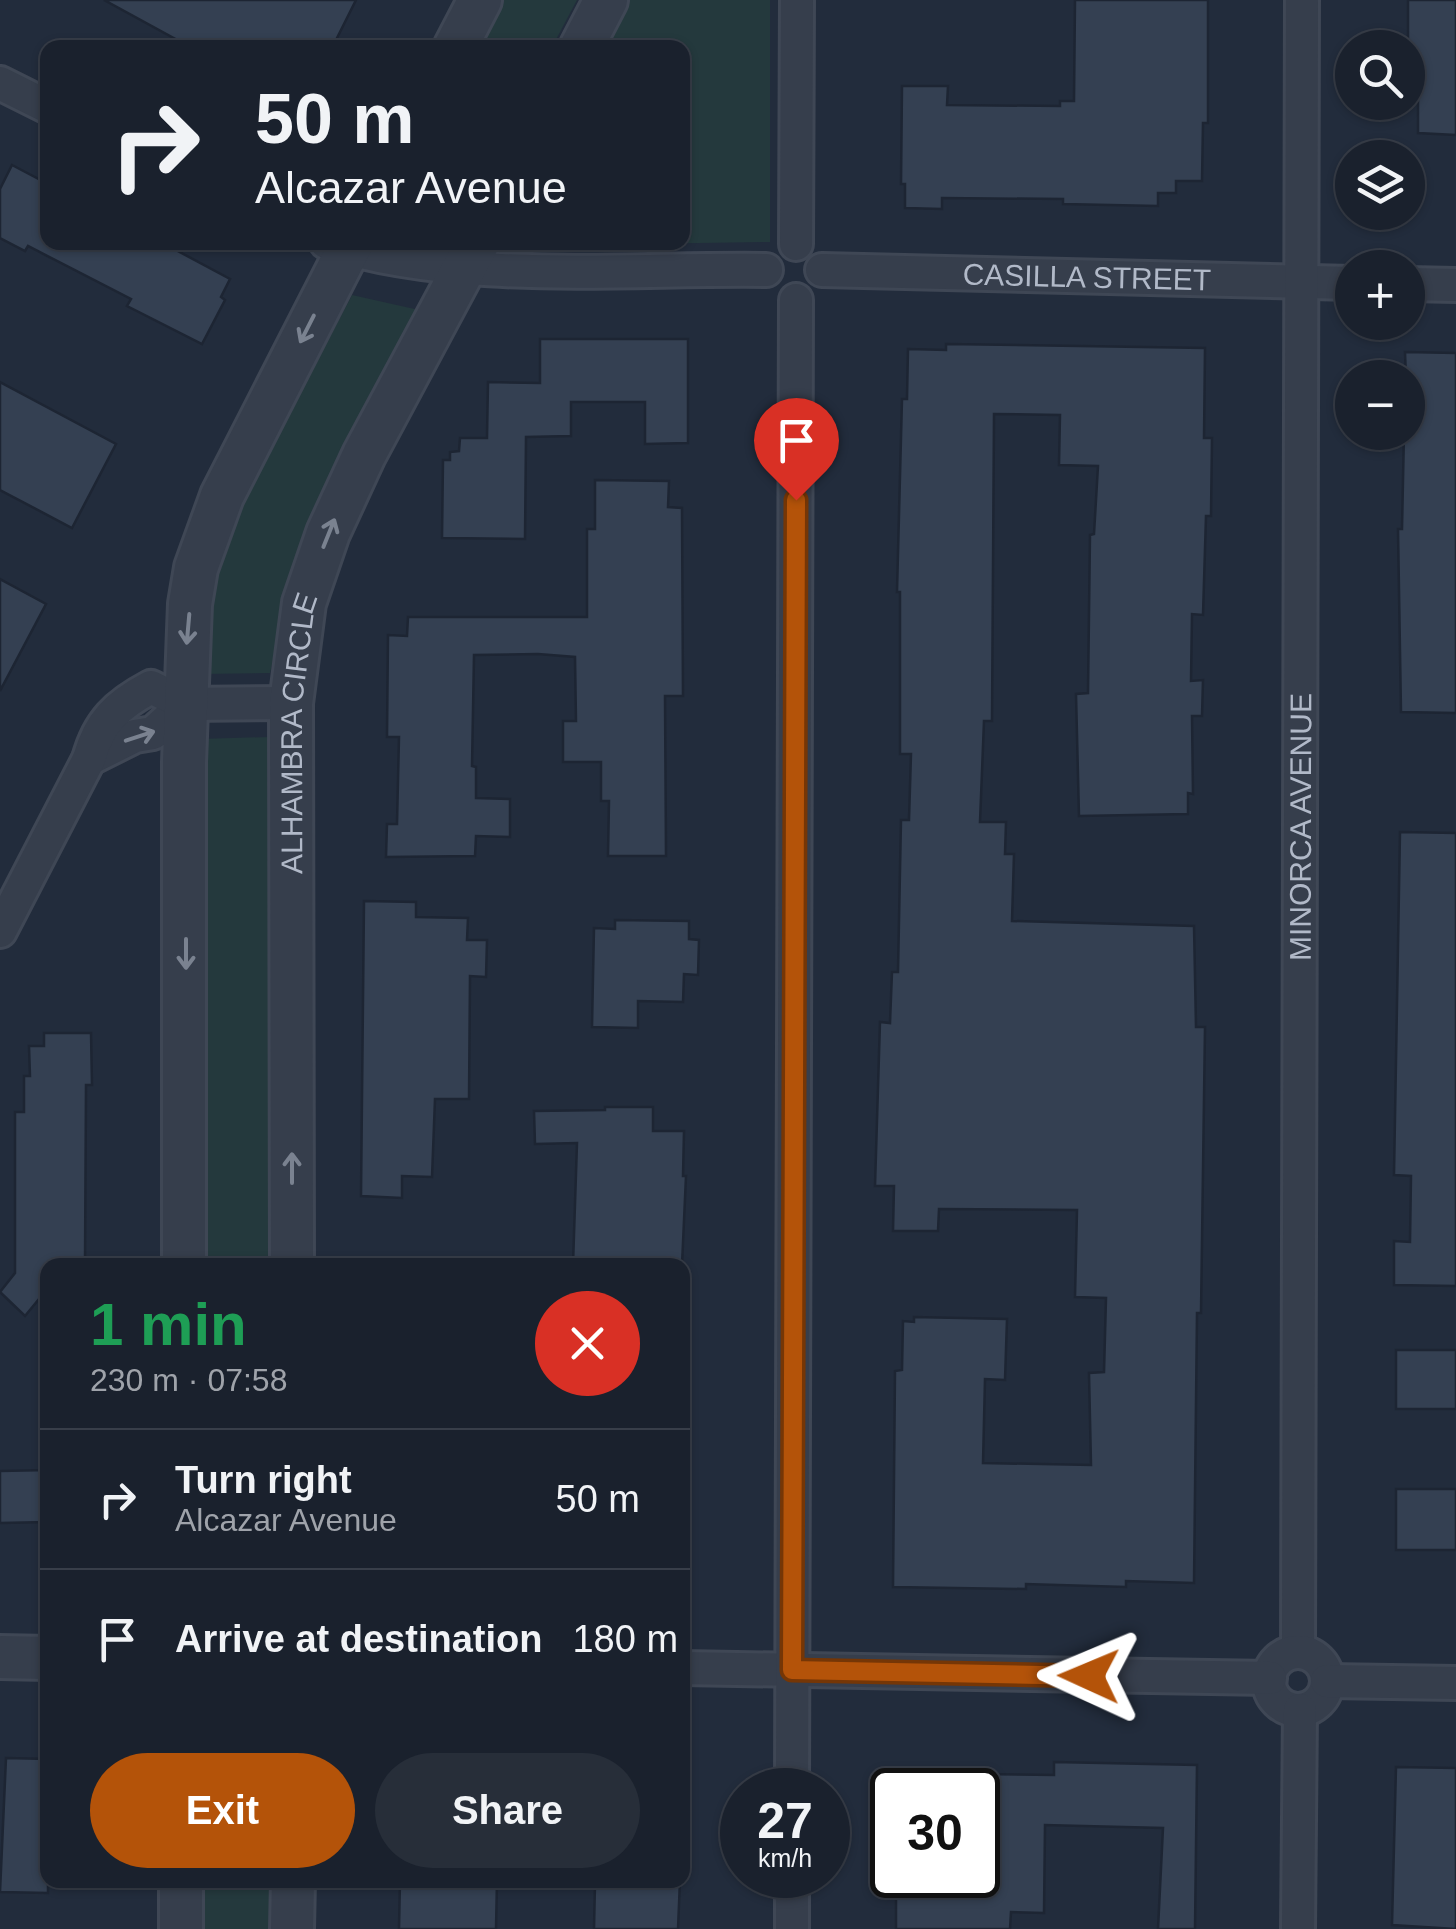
<!DOCTYPE html>
<html lang="en">
<head>
<meta charset="utf-8">
<style>
	:root { --surface:#1a212d; --page:#272e39; --text:#f1f3f6; --muted:#9fa3aa; --line:#383e49; --accent:#b45309 }
	body { margin:0; font-family:Helvetica,sans-serif; background:var(--page); color:var(--text); height:100vh; display:flex; flex-direction:column; font-size:38px; white-space:nowrap }
	* { box-sizing:border-box; margin:0 }
	p { font-size:32px; color:var(--muted) }
	.icon { flex:none; width:55px; height:55px; fill:none; stroke:currentColor; stroke-width:2; stroke-linecap:round; stroke-linejoin:round }
	.map { position:relative; flex:1; overflow:hidden }
	.sheet { position:absolute; left:40px; top:1258px; width:650px; height:630px; display:flex; flex-direction:column; background:var(--surface); border-radius:20px; box-shadow:0 2px 8px #0004,0 0 0 2px var(--line) }
	.sheet>* { flex:none }
	.guide { position:absolute; left:40px; top:40px; width:650px; height:210px; border-radius:20px; box-shadow:0 2px 8px #0004,0 0 0 2px var(--line); background:#1a212d; color:var(--text); overflow:hidden }
	.fabs { position:absolute; left:1335px; top:30px; display:grid; gap:20px }
	.fabs a { display:grid; place-items:center; width:90px; height:90px; border-radius:50%; background:var(--surface); box-shadow:0 2px 8px #0004,0 0 0 2px var(--line); font-size:50px }
	.speed { position:absolute; left:720px; top:1768px; display:flex; gap:20px; font-size:50px; font-weight:700; text-align:center }
	.speed>* { display:grid; place-content:center; width:130px; height:130px; border-radius:50%; background:var(--surface); box-shadow:0 2px 8px #0004,0 0 0 2px var(--line); line-height:1 }
	.speed small { font-size:25px; font-weight:400 }
	.speed .limit { border:5px solid #111; border-radius:15px; background:#fff; color:#111 }
	.pin { position:absolute; display:grid; place-items:center; width:85px; height:85px; color:#fff; margin:-102px -42px; border-radius:50% 50% 50% 0; rotate:-45deg; box-shadow:0 0 10px #0007 }
	.pin .icon { rotate:45deg }
	.me { position:absolute; width:110px; margin:-55px; rotate:271deg; stroke-linejoin:round; filter:drop-shadow(0 0 8px #0008) }
	.turn { display:flex; align-items:center; gap:35px; height:210px; padding:0 50px; font-size:45px }
	.turn .icon { width:130px; height:130px; stroke-width:2.5 }
	.turn b { display:block; font-size:70px; line-height:85px }
	.round { display:grid; place-items:center; flex:none; width:105px; height:105px; border-radius:52px; background:var(--page) }
	.headline { display:flex; align-items:center; justify-content:space-between; height:170px; padding:0 50px }
	h1 { font-size:60px; font-weight:600; line-height:75px; color:#1e9e55 }
	.cta { display:flex; gap:20px; margin-top:auto; padding:20px 50px }
	.cta a { flex:1; height:115px; border-radius:60px; background:var(--accent); color:#fff; font-size:40px; font-weight:600; line-height:115px; text-align:center }
	.cta a+a { background:var(--page); color:var(--text) }
	ul { padding:0; list-style:none }
	li { display:flex; align-items:center; gap:30px; height:140px; padding:0 50px; border-top:2px solid var(--line) }
	li div { flex:1 }
	li b { display:block; font-size:38px }
	li em { font-style:normal }
	.map>svg:first-child { display:block }
	.green { fill:#24393d }
	.building { fill:#344052; stroke:#1d2533; stroke-width:2.5 }
	.lines { fill:none; stroke-linecap:round; stroke-linejoin:round }
	.minor-casing { stroke:#3f4755; stroke-width:38 }
	.tertiary-casing { stroke:#3f4755; stroke-width:48 }
	.minor { stroke:#363e4c; stroke-width:32 }
	.tertiary { stroke:#363e4c; stroke-width:42 }
	.oneway { stroke:#7a8290 }
	.route-casing { stroke:#753606; stroke-width:25 }
	.route { stroke:#b45309; stroke-width:18 }
	.labels { text-anchor:middle; dominant-baseline:central; stroke-width:10; stroke-linejoin:round; paint-order:stroke }
	.street-label { font-size:30px; fill:#b1b9c8; stroke:#1b2331 }
</style>
</head>
<body>
<div class="map">
<svg width="1456" height="1929" viewBox="0 0 1456 1929">
	<rect width="100%" height="100%" fill="#222c3c"/>
	<g class="green">
		<path d="M503,0h74l-25,47 -74,1z"/>
		<path d="M626,0h144v242l-269,4 2,-4h179v-194l-80,-1z"/>
		<path d="M352,295l67,15 -120,237 -29,126 -70,1 26,-141z"/>
		<path d="M269,737l2,528h-71l-1,-526z"/>
		<rect x="202" y="1880" width="68" height="49"/>
	</g>
	<g class="building">
		<path d="M104,0h252l-24,48h-140z"/>
		<path d="M1075,0h133v123h-5l-1,58h-26v12h-18v13l-95,-2v-5l-121,-1v11l-37,-1v-24h-4l1,-98h46l-1,19 113,1v-5h14z"/>
		<path d="M1408,0h48v135l-38,-2v-32h-10z"/>
		<path d="M12,165l36,19v58h113l69,37 -9,18 4,3 -23,44 -75,-38 4,-7 -103,-53 -3,5 -25,-13v-49z"/>
		<path d="M540,339h148v104l-43,1v-42h-74v34l-45,1 -1,102 -83,-1 1,-78h7v-8l9,-1 1,-13h27l1,-56 52,1z"/>
		<path d="M946,344l259,4 -1,90h8l-1,78h-5l-3,99 -11,-1 -1,67 12,-1 -1,36h-10l1,78 -5,-1v21l-109,2 -3,-122 12,-1 2,-158 4,-1 4,-68 -39,-1 1,-50 -66,-1 -2,307h-8l-4,101h26l-1,32h9l-2,67 182,5 2,101h9l-4,286h-4l-3,270 -68,-2v6l-100,-3v5l-133,-2 2,-216 7,-1 1,-49 11,1v-5l93,2 -2,61 -20,-1 -2,84 108,2 -2,-92 15,-1 2,-74 -31,-1 2,-87 -138,-1 -1,22h-45l1,-45h-19l5,-164 10,1 2,-51h6l3,-152h8l2,-66h-11v-162h-3l5,-193h5l1,-50 38,1z"/>
		<path d="M1405,352l51,1v360l-55,-1 -3,-183h4l2,-97h4z"/>
		<path d="M0,382l116,62 -44,84 -72,-38z"/>
		<path d="M595,480l74,1 -1,26 14,1 1,188h-18l1,160h-58l1,-55h-8v-39h-38v-41h13l-1,-64 -37,-3 -64,1 -2,111 4,1v31l34,1v38l-34,-1 -1,20 -89,1 1,-33h10l2,-87h-12l1,-102 19,1 1,-19h179v-88h8z"/>
		<path d="M0,579l46,25 -46,87z"/>
		<path d="M1400,832l56,1v453l-62,-1v-44l16,1 1,-66 -17,-1z"/>
		<path d="M364,901l52,1v15l52,1 -1,22h20l-1,37 -16,-1 -1,123h-34l-3,78 -30,-1v22l-41,-2z"/>
		<path d="M615,920l74,1v18l10,1 -1,35 -14,-1 -1,28 -45,-1v27l-46,-1 2,-99 21,1z"/>
		<path d="M44,1033h47l1,52h-6l-1,180h-37v23l-23,28 -25,-24 15,-19v-161h9v-36h6l-1,-30h15z"/>
		<path d="M605,1107h48v24h31l-1,45h3l-4,89h-109l4,-122 -42,1 -1,-33 71,-1z"/>
		<rect x="1396" y="1350" width="60" height="59"/>
		<path d="M48,1470v52l-48,1v-52z"/>
		<rect x="1396" y="1489" width="60" height="61"/>
		<path d="M6,1758l42,1v134l-48,-1z"/>
		<path d="M1054,1762l143,3 -2,164h-37l5,-101 -118,-3 -1,88 -33,-1 -1,17h-114v-41l82,1v-115l76,1z"/>
		<path d="M1396,1767l60,1v161l-64,-4z"/>
		<path d="M400,1880h97l-1,49h-97z"/>
		<path d="M611,1880h69l-2,49h-84l1,-46 16,1z"/>
	</g>
	<g class="lines">
		<g class="minor-casing">
			<g id="minor">
				<path d="M0,83l48,24"/>
				<path d="M326,242c132,43 301,26 440,28"/>
				<path d="M796,244l1,-244"/>
				<path id="s1" d="M822,270l530,13"/>
				<path d="M1408,284l48,1"/>
				<path d="M89,759l46,-23 18,-3 32,-29"/>
				<path d="M0,931l89,-172c10,-37 28,-54 62,-72l34,17 106,-1"/>
				<path id="s2" d="M1298,1652l4,-1652"/>
				<circle cx="1298" cy="1681" r="29"/>
				<path d="M682,1668l588,10"/>
				<path d="M1327,1681l129,2"/>
				<path d="M792,1790l4,-1490"/>
				<path d="M792,1929v-54"/>
				<path d="M1298,1929l2,-219"/>
			</g>
		</g>
		<g class="tertiary-casing">
			<g id="tertiary">
				<path d="M455,48l25,-48"/>
				<path d="M581,48l25,-48"/>
				<path d="M184,1265v-503l6,-158 6,-36 26,-72 130,-254"/>
				<path id="s3" d="M292,1265l-1,-562 13,-100 24,-70 36,-78 114,-213"/>
				<path d="M0,1657l48,1"/>
				<path d="M181,1880v49"/>
				<path d="M292,1929l1,-49"/>
			</g>
		</g>
		<use href="#minor" class="minor"/>
		<use href="#tertiary" class="tertiary"/>
	</g>
	<defs><path id="oneway-shaft" d="M-6 0H5M1.5-3L5.5 0L1.5 3" fill="none" stroke-width="1.6" stroke-linecap="round" stroke-linejoin="round" transform="scale(2.5)"/></defs>
	<g class="oneway">
		<use href="#oneway-shaft" transform="translate(307 329) rotate(117)"/>
		<use href="#oneway-shaft" transform="translate(329 533) rotate(-68)"/>
		<use href="#oneway-shaft" transform="translate(188 629) rotate(95)"/>
		<use href="#oneway-shaft" transform="translate(140 736) rotate(-18)"/>
		<use href="#oneway-shaft" transform="translate(186 954) rotate(90)"/>
		<use href="#oneway-shaft" transform="translate(292 1168) rotate(-90)"/>
	</g>
	<g class="lines">
		<g class="route-casing">
			<path id="route" d="M796,500l-4,1170 297,6"/>
		</g>
		<use href="#route" class="route"/>
	</g>
	<g class="labels">
		<g class="street-label">
			<text stroke="none"><textPath href="#s1" startOffset="265">CASILLA STREET</textPath></text>
			<text stroke="none"><textPath href="#s3" startOffset="532">ALHAMBRA CIRCLE</textPath></text>
			<text stroke="none"><textPath href="#s2" startOffset="825">MINORCA AVENUE</textPath></text>
		</g>
	</g>
</svg>
<div class="fabs">
<a><svg class="icon" aria-label="search" viewBox="0 0 24 24"><circle cx="10" cy="10" r="6"/><path d="M15 15l6 6"/></svg></a>
<a><svg class="icon" aria-label="layers" viewBox="0 0 24 24"><path d="M12 4l9 5-9 5-9-5zM3 14l9 5 9-5"/></svg></a>
<a>+</a>
<a>−</a>
</div>
<div class="speed"><div>27<small>km/h</small></div><div class="limit">30</div></div>
<div class="pin" style="left:796px;top:500px;background:#d93025"><svg class="icon" aria-label="arrive" viewBox="0 0 24 24"><path d="M6 21V4h12l-3 4 3 4H6"/></svg></div>
<svg class="me" style="left:1089px;top:1676px" viewBox="-20 -20 40 40"><path d="M0-17L14 15 0 8-14 15z" fill="#b45309" stroke="#fff" stroke-width="4"/></svg>
<div class="guide">
<div class="turn"><svg class="icon" aria-label="right" viewBox="0 0 24 24"><path d="M7 20v-9h11M14 6l5 5-5 5"/></svg><div><b>50 m</b>Alcazar Avenue</div></div>
</div>
<section class="sheet">
<div class="headline"><div><h1>1 min</h1><p>230 m · 07:58</p></div><a class="round" style="background:#d93025;color:#fff"><svg class="icon" aria-label="close" viewBox="0 0 24 24"><path d="M6 6l12 12M18 6L6 18"/></svg></a></div>
<ul>
<li><svg class="icon" aria-label="right" viewBox="0 0 24 24"><path d="M7 20v-9h11M14 6l5 5-5 5"/></svg><div><b>Turn right</b><p>Alcazar Avenue</p></div><em>50 m</em></li>
<li><svg class="icon" aria-label="arrive" viewBox="0 0 24 24"><path d="M6 21V4h12l-3 4 3 4H6"/></svg><div><b>Arrive at destination</b></div><em>180 m</em></li>
</ul>
<div class="cta"><a>Exit</a><a>Share</a></div>
</section>
</div>
</body>
</html>
